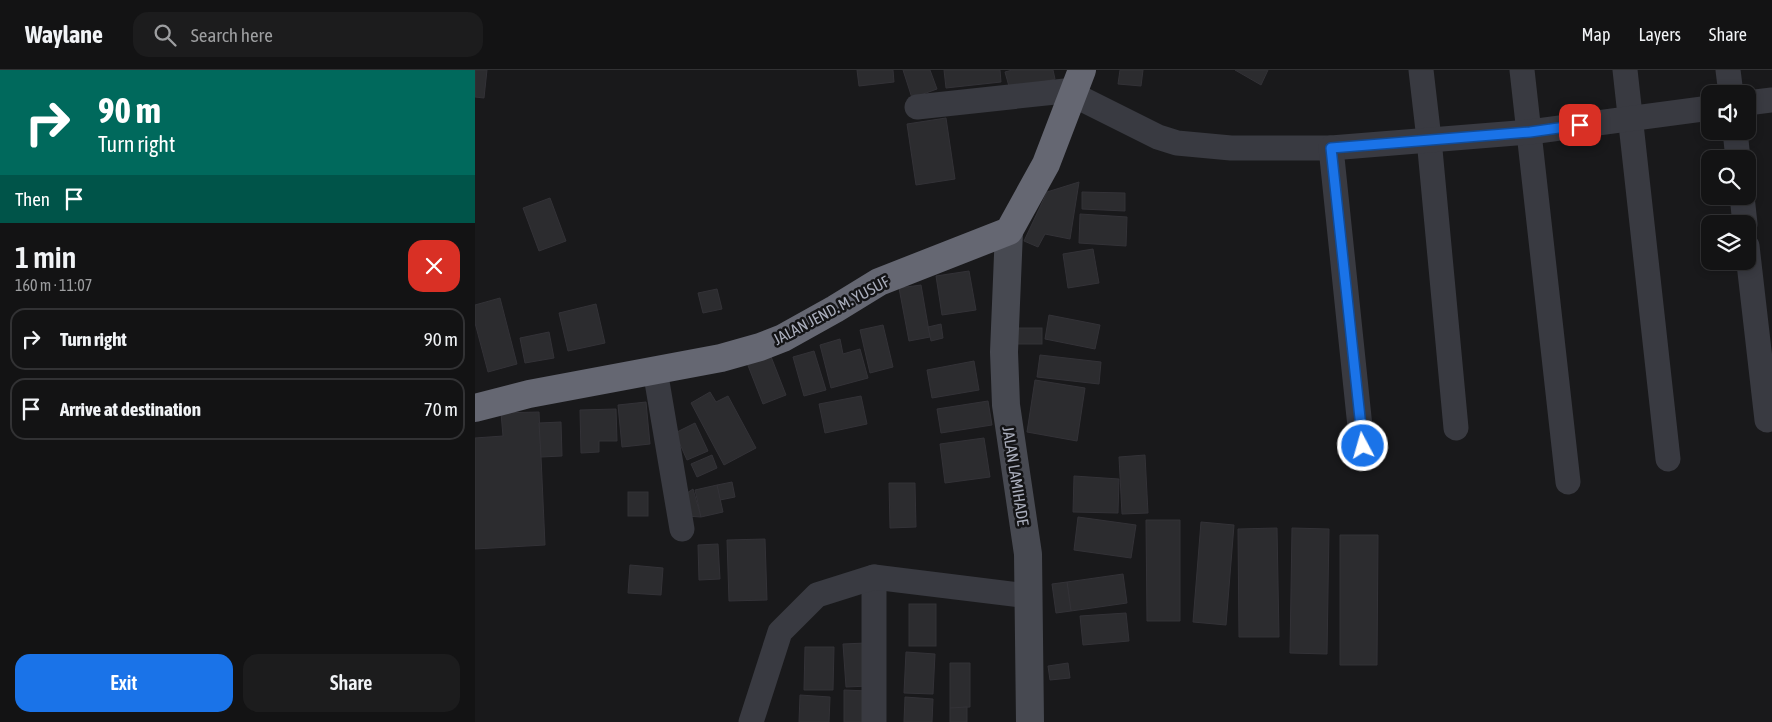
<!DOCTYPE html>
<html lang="en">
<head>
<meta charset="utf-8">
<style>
	:root { --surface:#131314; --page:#1c1c1d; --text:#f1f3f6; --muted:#9d9ea0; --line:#323234; --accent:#1a73e8 }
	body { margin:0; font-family:"Asap Condensed",sans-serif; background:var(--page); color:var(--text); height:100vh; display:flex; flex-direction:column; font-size:19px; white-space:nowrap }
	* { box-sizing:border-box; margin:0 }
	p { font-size:16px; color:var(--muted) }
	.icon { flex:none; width:28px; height:28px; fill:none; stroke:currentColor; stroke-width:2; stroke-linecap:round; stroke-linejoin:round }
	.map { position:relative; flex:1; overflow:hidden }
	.sheet { display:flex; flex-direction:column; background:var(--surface); width:475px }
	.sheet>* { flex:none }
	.top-card { background:#00695c; color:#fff; overflow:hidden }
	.tools { position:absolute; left:1226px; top:15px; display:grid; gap:10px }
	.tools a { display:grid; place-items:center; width:55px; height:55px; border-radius:10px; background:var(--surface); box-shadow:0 2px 8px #0003,0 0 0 1px var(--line); font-size:25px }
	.pin { position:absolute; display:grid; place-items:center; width:42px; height:42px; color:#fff; margin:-21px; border-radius:10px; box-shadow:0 2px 8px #0006 }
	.me { position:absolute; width:55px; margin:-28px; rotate:354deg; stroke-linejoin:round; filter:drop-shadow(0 0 4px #0008) }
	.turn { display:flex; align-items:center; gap:18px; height:105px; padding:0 15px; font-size:22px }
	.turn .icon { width:65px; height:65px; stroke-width:2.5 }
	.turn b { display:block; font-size:35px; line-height:42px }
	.then { display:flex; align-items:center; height:48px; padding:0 15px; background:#0003; gap:10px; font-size:19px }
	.round { display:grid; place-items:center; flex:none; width:52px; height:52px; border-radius:15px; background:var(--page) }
	.overview { display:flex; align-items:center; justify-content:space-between; height:85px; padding:0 15px }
	h1 { font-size:30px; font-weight:600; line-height:38px }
	.action { display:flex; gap:10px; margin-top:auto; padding:10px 15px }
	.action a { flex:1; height:58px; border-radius:15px; background:var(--accent); color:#fff; font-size:20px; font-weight:600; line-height:58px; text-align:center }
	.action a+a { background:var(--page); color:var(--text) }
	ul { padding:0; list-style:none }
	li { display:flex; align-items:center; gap:15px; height:62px; margin:0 10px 8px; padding:0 5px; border:2px solid var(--line); border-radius:15px }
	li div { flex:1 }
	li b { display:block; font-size:19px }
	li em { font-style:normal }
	header { display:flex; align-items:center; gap:30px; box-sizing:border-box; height:70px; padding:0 25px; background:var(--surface); border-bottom:1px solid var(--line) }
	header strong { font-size:24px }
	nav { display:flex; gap:28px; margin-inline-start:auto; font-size:18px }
	.search { width:350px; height:45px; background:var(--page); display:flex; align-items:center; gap:12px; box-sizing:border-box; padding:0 18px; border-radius:15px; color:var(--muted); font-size:19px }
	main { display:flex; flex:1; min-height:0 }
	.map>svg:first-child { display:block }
	.building { fill:#2c2c2f; stroke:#333237 }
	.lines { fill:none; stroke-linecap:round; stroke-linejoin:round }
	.street { stroke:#393a41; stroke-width:25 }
	.secondary { stroke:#474951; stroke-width:28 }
	.highway { stroke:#656772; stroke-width:28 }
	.route-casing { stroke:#114b97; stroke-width:12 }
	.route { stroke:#1a73e8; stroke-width:9 }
	.labels { text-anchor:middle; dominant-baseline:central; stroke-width:5; stroke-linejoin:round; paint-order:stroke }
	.street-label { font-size:16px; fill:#aaaebc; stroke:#141416 }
</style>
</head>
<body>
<header>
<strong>Waylane</strong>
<div class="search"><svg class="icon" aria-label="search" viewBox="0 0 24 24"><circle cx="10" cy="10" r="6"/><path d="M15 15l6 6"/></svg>Search here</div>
<nav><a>Map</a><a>Layers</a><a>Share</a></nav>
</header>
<main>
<section class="sheet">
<div class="top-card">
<div class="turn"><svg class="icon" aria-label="right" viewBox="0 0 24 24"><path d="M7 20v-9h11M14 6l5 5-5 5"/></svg><div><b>90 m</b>Turn right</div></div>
<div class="then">Then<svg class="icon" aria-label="arrive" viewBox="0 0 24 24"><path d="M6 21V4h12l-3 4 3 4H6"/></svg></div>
</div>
<div class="overview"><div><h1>1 min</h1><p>160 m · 11:07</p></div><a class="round" style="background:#d93025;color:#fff"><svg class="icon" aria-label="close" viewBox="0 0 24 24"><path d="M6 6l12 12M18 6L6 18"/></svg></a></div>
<ul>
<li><svg class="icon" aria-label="right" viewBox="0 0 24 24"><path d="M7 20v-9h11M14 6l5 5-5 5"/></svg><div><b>Turn right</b></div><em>90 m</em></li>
<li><svg class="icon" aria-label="arrive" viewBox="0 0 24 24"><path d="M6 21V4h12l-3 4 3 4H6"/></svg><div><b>Arrive at destination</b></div><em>70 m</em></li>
</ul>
<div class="action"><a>Exit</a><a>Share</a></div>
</section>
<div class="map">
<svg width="1297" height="652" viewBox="0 0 1297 652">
	<rect width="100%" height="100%" fill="#19191b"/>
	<g class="building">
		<path d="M0,0h12l-3,28 -9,-1z"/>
		<path d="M382,0h36l1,12 -35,4z"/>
		<path d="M428,0h27l7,19 -25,9z"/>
		<path d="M469,0h56l1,12 -55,6z"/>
		<path d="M537,0h41l2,9 -45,11 -5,-18z"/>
		<path d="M645,0h23l-2,16 -23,-2z"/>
		<path d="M760,0h33l-7,15z"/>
		<path d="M471,48l9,61 -39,6 -9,-61z"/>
		<path d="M604,112l-9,57 -25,-5 -7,13 -14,-6 23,-49z"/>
		<path d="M607,122l43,1v18l-43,-2z"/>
		<path d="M75,128l16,43 -27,10 -16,-43z"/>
		<path d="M605,144l47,3 -1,29 -47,-3z"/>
		<path d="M618,179l6,34 -31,5 -5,-34z"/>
		<path d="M494,201l7,39 -34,5 -6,-39z"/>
		<path d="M446,215l9,52 -21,4 -10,-53z"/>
		<path d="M242,219l5,20 -19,4 -5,-20z"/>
		<path d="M25,228l17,66 -29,8 -13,-49v-18z"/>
		<path d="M121,234l9,39 -37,8 -9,-38z"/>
		<path d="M574,245l51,10 -5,24 -50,-10z"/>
		<path d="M466,254l2,14 -12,3 -3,-14z"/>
		<path d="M408,255l10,42 -23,6 -10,-43z"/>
		<rect x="542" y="258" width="25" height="16"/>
		<path d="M74,262l5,26 -29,5 -5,-25z"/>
		<path d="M365,269l3,15 17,-5 8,29 -37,10 -11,-43z"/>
		<path d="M339,281l12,39 -22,6 -11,-39z"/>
		<path d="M295,284l16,41 -23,9 -16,-41z"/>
		<path d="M565,285l61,7 -2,22 -62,-7z"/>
		<path d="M499,291l5,29 -47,8 -5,-28z"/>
		<path d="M560,310l50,8 -8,53 -50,-9z"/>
		<path d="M235,322l6,10 12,-6 28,52 -32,17 -33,-62z"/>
		<path d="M386,326l6,28 -42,9 -6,-29z"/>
		<path d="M513,331l4,24 -51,8 -4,-24z"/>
		<path d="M171,332l4,42 -28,3 -4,-42z"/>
		<path d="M141,339l1,32h-18v11l-18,1 -1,-43z"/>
		<path d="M64,342l6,133 -70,4v-111l28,-2 -2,-23z"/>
		<path d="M86,352l1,34 -21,1 -2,-34z"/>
		<path d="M220,353l13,28 -21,9 -12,-27z"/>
		<path d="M509,368l6,39 -45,6 -5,-39z"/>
		<path d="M237,385l5,13 -20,9 -6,-13z"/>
		<path d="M670,385l3,58 -26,1 -3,-57z"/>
		<path d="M599,406l45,3 -1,34 -45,-1z"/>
		<path d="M257,412l3,15 -15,3 -3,-15z"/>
		<path d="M414,413h26l1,44 -26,1z"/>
		<path d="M242,415l6,27 -22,5 -6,-27z"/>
		<path d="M218,419l8,28 -15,-1 -5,-19z"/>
		<rect x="153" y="422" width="20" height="24"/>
		<path d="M603,447l58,8 -5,33 -57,-8z"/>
		<path d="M671,450h34v101h-33z"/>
		<path d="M726,452l33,3 -8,100 -33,-3z"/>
		<path d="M802,458l2,109h-40l-1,-108z"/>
		<path d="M817,458l37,1 -2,125 -37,-1z"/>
		<path d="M865,465h38l-1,130h-37z"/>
		<path d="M290,469l2,61 -38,1 -2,-61z"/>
		<path d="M243,474l2,35 -21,1 -1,-35z"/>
		<path d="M155,495l33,3 -2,27 -33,-2z"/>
		<path d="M648,504l4,29 -56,8 -4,-29z"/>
		<path d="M592,512l4,29 -15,2 -4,-29z"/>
		<rect x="434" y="534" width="27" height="42"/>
		<path d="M651,543l3,28 -46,4 -3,-29z"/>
		<path d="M391,573l3,43 -23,1 -3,-43z"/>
		<path d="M330,577h29l-1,43h-29z"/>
		<path d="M431,582l29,2 -2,40 -29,-1z"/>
		<path d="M475,593h20v44l-20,1z"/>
		<path d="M593,593l2,15 -20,2 -2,-14z"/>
		<path d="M369,620l24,1v31h-24z"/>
		<path d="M325,625l30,2 -1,25h-30z"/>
		<path d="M430,627l28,2 -1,23h-28z"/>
		<path d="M492,637v15h-17v-14z"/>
	</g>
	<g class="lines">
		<g class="street">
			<path d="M946,0l8,69 27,289"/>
			<path d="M1047,0l46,412"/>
			<path d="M1150,0l43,389"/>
			<path d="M1253,0l3,24"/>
			<path d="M597,24l86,43 19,6 54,5h100l199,-16 180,-24"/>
			<path d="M1272,33l25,-3"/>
			<path d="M442,37l157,-17"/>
			<path d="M1260,61l3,28"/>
			<path d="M856,78l31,298"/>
			<path d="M1267,126l3,28"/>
			<path d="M1272,176l20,174"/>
			<path d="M180,300l27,159"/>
			<path d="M399,507v145"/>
			<path d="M276,652l29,-90 37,-37 57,-18 154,19"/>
		</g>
		<path class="secondary" d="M534,161l-5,121 2,53 22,149 2,168"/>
		<path class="highway" d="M0,338l54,-14 192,-36 39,-11 23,-9 52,-29 44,-27 130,-51 37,-67 36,-94"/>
	</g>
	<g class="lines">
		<g class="route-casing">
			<path id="route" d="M888,376l-32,-298 199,-16 50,-7"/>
		</g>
		<use href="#route" class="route"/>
	</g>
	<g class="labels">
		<g class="street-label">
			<text transform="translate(356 240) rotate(-28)">JALAN JEND. M. YUSUF</text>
			<text transform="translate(541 406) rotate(81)">JALAN LAMIHADE</text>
		</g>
	</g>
</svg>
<div class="tools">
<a><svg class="icon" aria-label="sound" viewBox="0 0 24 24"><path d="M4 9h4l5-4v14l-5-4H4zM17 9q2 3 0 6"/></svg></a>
<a><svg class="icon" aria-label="search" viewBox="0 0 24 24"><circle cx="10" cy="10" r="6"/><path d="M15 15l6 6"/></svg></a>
<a><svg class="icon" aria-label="layers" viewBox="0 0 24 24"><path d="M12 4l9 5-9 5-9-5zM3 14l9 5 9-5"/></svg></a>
</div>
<div class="pin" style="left:1105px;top:55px;background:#d93025"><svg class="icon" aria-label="arrive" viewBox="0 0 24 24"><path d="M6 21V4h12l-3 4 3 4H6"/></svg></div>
<svg class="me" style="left:888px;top:376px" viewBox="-20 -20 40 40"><circle r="17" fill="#1a73e8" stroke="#fff" stroke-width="3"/><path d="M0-11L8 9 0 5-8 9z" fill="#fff"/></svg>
</div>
</main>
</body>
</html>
